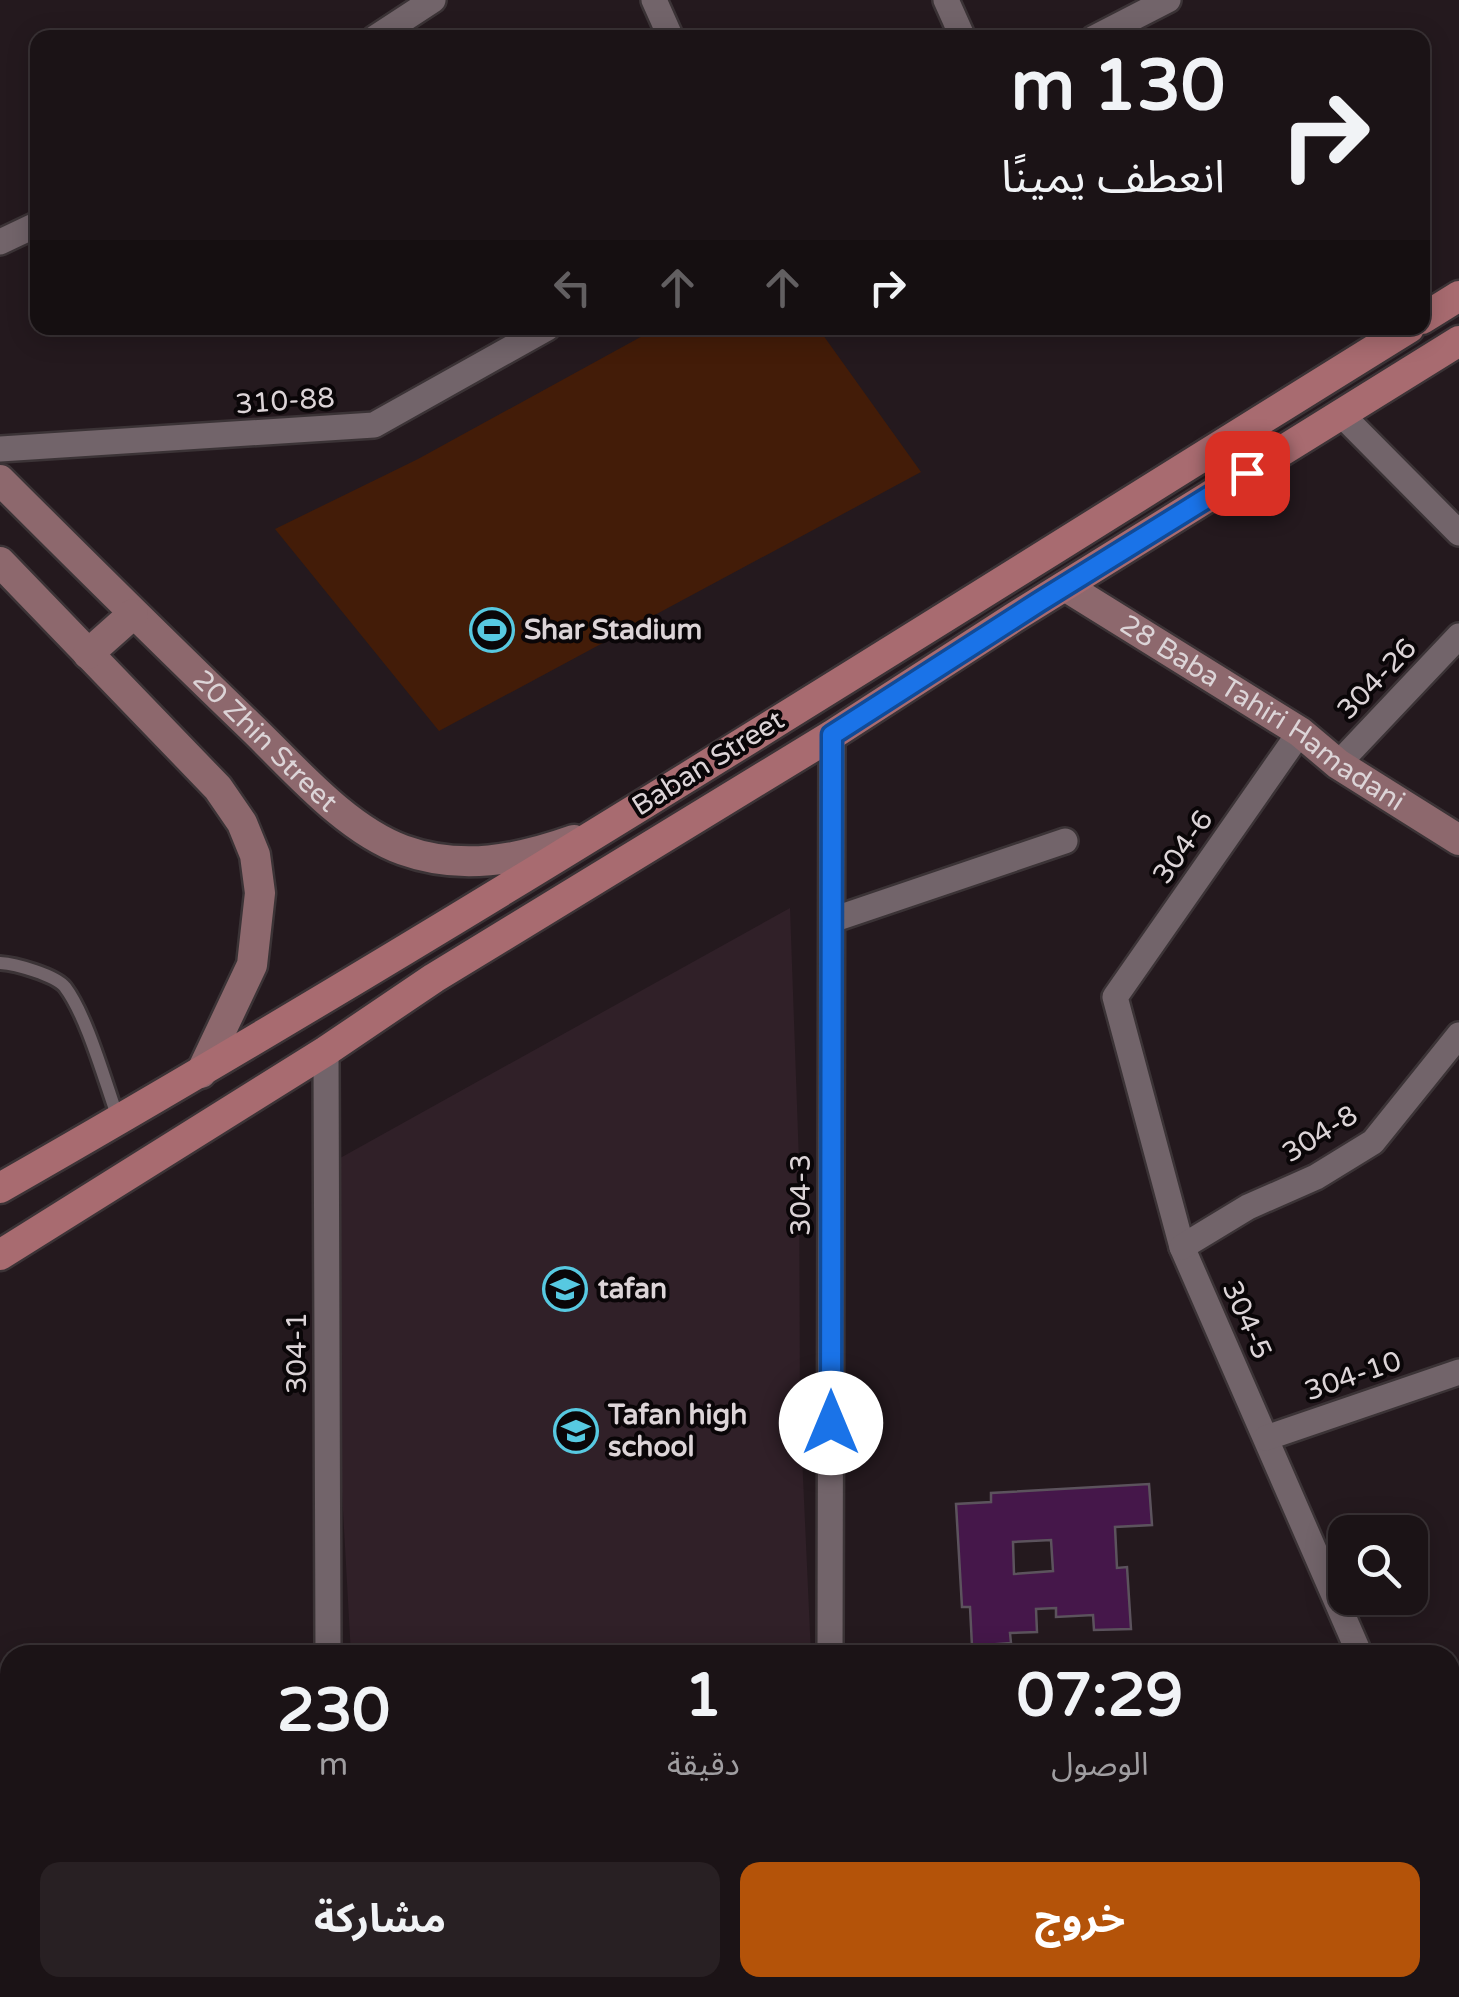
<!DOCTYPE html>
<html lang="ar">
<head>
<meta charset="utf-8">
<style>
	:root { --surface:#1b1316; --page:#282023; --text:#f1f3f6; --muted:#a09ea1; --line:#393235; --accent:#b45309 }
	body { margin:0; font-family:"Varela Round","Noto Sans Arabic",sans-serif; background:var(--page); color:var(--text); direction:rtl; height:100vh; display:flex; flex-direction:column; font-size:38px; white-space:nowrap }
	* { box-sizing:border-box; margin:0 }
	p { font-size:32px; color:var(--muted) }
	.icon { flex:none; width:55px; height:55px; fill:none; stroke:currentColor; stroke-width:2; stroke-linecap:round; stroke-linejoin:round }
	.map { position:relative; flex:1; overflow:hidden; direction:ltr }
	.side { position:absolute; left:0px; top:1645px; width:1460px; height:352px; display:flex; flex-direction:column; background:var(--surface); border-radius:30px 30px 0 0; box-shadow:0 5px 25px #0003,0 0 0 2px var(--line); direction:rtl }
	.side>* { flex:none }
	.top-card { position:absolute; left:30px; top:30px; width:1400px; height:305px; border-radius:20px; box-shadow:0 5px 25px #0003,0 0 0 2px var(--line); direction:rtl; background:#1b1316; color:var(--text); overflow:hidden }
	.controls { position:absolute; left:1328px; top:1515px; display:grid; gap:20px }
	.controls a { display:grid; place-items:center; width:100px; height:100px; border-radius:20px; background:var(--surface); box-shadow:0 5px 25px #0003,0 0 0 2px var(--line); font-size:50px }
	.pin { position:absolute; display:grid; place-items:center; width:85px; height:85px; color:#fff; margin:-42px; border-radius:20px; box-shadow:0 5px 15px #0006 }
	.me { position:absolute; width:110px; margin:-55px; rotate:0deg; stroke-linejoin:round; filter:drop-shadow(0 0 8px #0008) }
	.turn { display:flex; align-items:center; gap:35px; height:210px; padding:0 40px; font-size:45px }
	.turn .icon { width:130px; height:130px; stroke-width:2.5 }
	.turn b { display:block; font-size:70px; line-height:85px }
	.lanes { display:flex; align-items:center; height:95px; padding:0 40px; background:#0003; justify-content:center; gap:50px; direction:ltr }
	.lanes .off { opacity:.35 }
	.eta { display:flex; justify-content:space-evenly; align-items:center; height:170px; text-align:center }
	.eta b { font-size:60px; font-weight:700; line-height:70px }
	.primary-button { display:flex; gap:20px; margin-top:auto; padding:20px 40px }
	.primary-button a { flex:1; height:115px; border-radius:20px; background:var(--accent); color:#fff; font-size:40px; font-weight:700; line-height:115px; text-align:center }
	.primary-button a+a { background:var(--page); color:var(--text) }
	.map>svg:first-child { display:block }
	.built { fill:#302028 }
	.green { fill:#431c08 }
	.building { fill:#45174a; stroke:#5c535d; stroke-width:2.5; fill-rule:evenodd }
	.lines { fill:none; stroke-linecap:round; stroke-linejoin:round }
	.lane-casing { stroke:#3b3336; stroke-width:18 }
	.street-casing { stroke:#3b3336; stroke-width:30 }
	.secondary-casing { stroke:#3b3336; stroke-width:35 }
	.primary-casing { stroke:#3b3336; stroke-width:35 }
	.lane { stroke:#72646a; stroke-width:12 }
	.street { stroke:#72646a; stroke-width:25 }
	.secondary { stroke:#8d686d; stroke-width:30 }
	.primary { stroke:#a86b70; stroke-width:30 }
	.route-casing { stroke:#114b97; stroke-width:25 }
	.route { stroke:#1a73e8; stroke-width:18 }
	.labels { text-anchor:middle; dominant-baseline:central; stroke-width:8; stroke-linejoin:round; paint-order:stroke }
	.street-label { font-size:28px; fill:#dcd4d7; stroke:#0a0608 }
	.poi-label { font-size:28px; font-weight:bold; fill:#dcd4d7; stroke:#0a0608; text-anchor:start }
</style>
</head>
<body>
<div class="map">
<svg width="1459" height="1997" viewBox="0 0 1459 1997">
	<rect width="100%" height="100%" fill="#24191e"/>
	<path class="built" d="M790,908l9,254 1,249 11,244h-460l-27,-488z"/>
	<path class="green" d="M657,328h161l103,144 -482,259 -164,-202 143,-70z"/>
	<g class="building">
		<path d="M1149,1484l3,41 -37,2 2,41 10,-1 4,62 -37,1 -1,-15 -37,2v-9l-20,1 1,23 -27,1 1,10 -39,3 -2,-39h-8l-6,-103 35,-2v-9zM1051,1540l2,31 -39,3 -1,-32z"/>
		<path d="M1292,1988h90l-3,9h-54z"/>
	</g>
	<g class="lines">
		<g class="lane-casing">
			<path id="lane" d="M0,963c16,1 55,12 65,24 22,29 40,95 53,131"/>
		</g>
		<g class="street-casing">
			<g id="street">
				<path d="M654,0l17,38"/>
				<path d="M946,0l17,38"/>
				<path d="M375,38l58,-38"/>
				<path d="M1094,38l74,-38"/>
				<path d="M0,242l38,-18"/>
				<path d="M1341,414l118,119"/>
				<path d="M0,449l374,-24 173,-97"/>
				<path d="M1300,732l-185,265 67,250 178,408"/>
				<path d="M1338,764l121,-128"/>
				<path d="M832,920l233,-79"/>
				<path d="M326,1051l2,604"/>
				<path d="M1182,1247l66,-40 68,-30 57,-35 86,-107"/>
				<path d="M1266,1438l193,-66"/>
				<path d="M830,1655l2,-920"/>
				<path d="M1450,1702l9,-6"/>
				<path d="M0,1918l10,6"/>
				<path d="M135,1988l18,9"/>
				<path d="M385,1988l14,9"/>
				<path d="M955,1988l13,9"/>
				<path d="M346,1997l6,-9"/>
				<path d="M920,1997l11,-9"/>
				<path d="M1148,1997l10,-9"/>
				<path d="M1430,1997l2,-9"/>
			</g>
		</g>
		<g class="secondary-casing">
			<g id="secondary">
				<path id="s1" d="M0,480c83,83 166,165 250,246 44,42 95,103 153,124 58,21 115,10 171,-10"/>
				<path d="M0,562l218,226 24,35 13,32 5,38 -8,72 -51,108"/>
				<path id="s2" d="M1065,586l235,146 38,32 121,76"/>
				<path d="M88,654l45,-40"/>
				<path d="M0,1721h10"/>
				<path d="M1450,1758l9,4"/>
			</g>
		</g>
		<g class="primary-casing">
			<g id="primary">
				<path d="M1422,319l37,-23"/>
				<path d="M0,1188c478,-273 941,-570 1409,-860"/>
				<path d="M0,1255l326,-204 108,-73 398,-243 181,-117 446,-277"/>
			</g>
		</g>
		<use href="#lane" class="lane"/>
		<use href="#street" class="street"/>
		<use href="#secondary" class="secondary"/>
		<use href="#primary" class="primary"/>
	</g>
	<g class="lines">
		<g class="route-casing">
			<path id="route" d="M831,1423l1,-688 207,-133 208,-129"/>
		</g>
		<use href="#route" class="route"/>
	</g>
	<defs>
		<g id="stadium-ring" transform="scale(2.25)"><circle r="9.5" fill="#0a0608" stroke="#57c9e1" stroke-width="1.5"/><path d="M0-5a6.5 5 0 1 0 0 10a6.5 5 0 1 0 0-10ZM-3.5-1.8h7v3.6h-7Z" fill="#57c9e1"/></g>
		<g id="school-ring" transform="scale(2.25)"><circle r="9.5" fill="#0a0608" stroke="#57c9e1" stroke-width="1.5"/><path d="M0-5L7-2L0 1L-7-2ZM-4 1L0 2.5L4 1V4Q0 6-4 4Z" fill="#57c9e1"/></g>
	</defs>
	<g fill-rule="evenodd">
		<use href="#stadium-ring" x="492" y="630"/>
		<use href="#school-ring" x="565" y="1289"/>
		<use href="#school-ring" x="576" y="1431"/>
	</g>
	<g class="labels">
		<g class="street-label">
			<text transform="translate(285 401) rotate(-4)">310-88</text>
			<text transform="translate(1377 679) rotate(-46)">304-26</text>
			<text stroke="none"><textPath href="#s2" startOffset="235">28 Baba Tahiri Hamadani</textPath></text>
			<text stroke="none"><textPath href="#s1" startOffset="372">20 Zhin Street</textPath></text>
			<text transform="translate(708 763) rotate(-32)">Baban Street</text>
			<text transform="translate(1183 847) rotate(-55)">304-6</text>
			<text transform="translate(1320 1134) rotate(-32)">304-8</text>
			<text transform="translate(801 1195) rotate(-90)">304-3</text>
			<text transform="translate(1247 1320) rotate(66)">304-5</text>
			<text transform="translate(297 1353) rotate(-90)">304-1</text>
			<text transform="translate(1353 1376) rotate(-19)">304-10</text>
		</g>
		<g class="poi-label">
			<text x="524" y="630">Shar Stadium</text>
			<text x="598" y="1289">tafan</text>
			<text x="608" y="1415">Tafan high<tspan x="608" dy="32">school</tspan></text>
		</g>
	</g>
</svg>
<div class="controls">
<a><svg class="icon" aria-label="search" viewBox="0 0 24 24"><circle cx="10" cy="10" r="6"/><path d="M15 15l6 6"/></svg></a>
</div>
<div class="pin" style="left:1247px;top:473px;background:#d93025"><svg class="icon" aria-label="arrive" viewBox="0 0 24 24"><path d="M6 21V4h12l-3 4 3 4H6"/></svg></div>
<svg class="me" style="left:831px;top:1423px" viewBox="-20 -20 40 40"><circle r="19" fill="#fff"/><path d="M0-13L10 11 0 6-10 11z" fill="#1a73e8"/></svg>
<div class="top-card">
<div class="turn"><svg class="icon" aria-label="right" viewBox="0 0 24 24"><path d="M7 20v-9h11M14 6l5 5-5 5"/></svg><div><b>130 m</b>انعطف يمينًا</div></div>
<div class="lanes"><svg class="icon off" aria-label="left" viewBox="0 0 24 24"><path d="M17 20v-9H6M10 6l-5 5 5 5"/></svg><svg class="icon off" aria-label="ahead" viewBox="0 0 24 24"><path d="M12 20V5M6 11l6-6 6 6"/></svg><svg class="icon off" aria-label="ahead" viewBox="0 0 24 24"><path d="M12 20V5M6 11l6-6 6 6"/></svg><svg class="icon" aria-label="right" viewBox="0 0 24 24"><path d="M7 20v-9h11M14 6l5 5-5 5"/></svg></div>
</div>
<section class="side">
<div class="eta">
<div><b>07:29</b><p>الوصول</p></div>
<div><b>1</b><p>دقيقة</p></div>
<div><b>230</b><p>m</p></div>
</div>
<div class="primary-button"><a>خروج</a><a>مشاركة</a></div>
</section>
</div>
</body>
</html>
